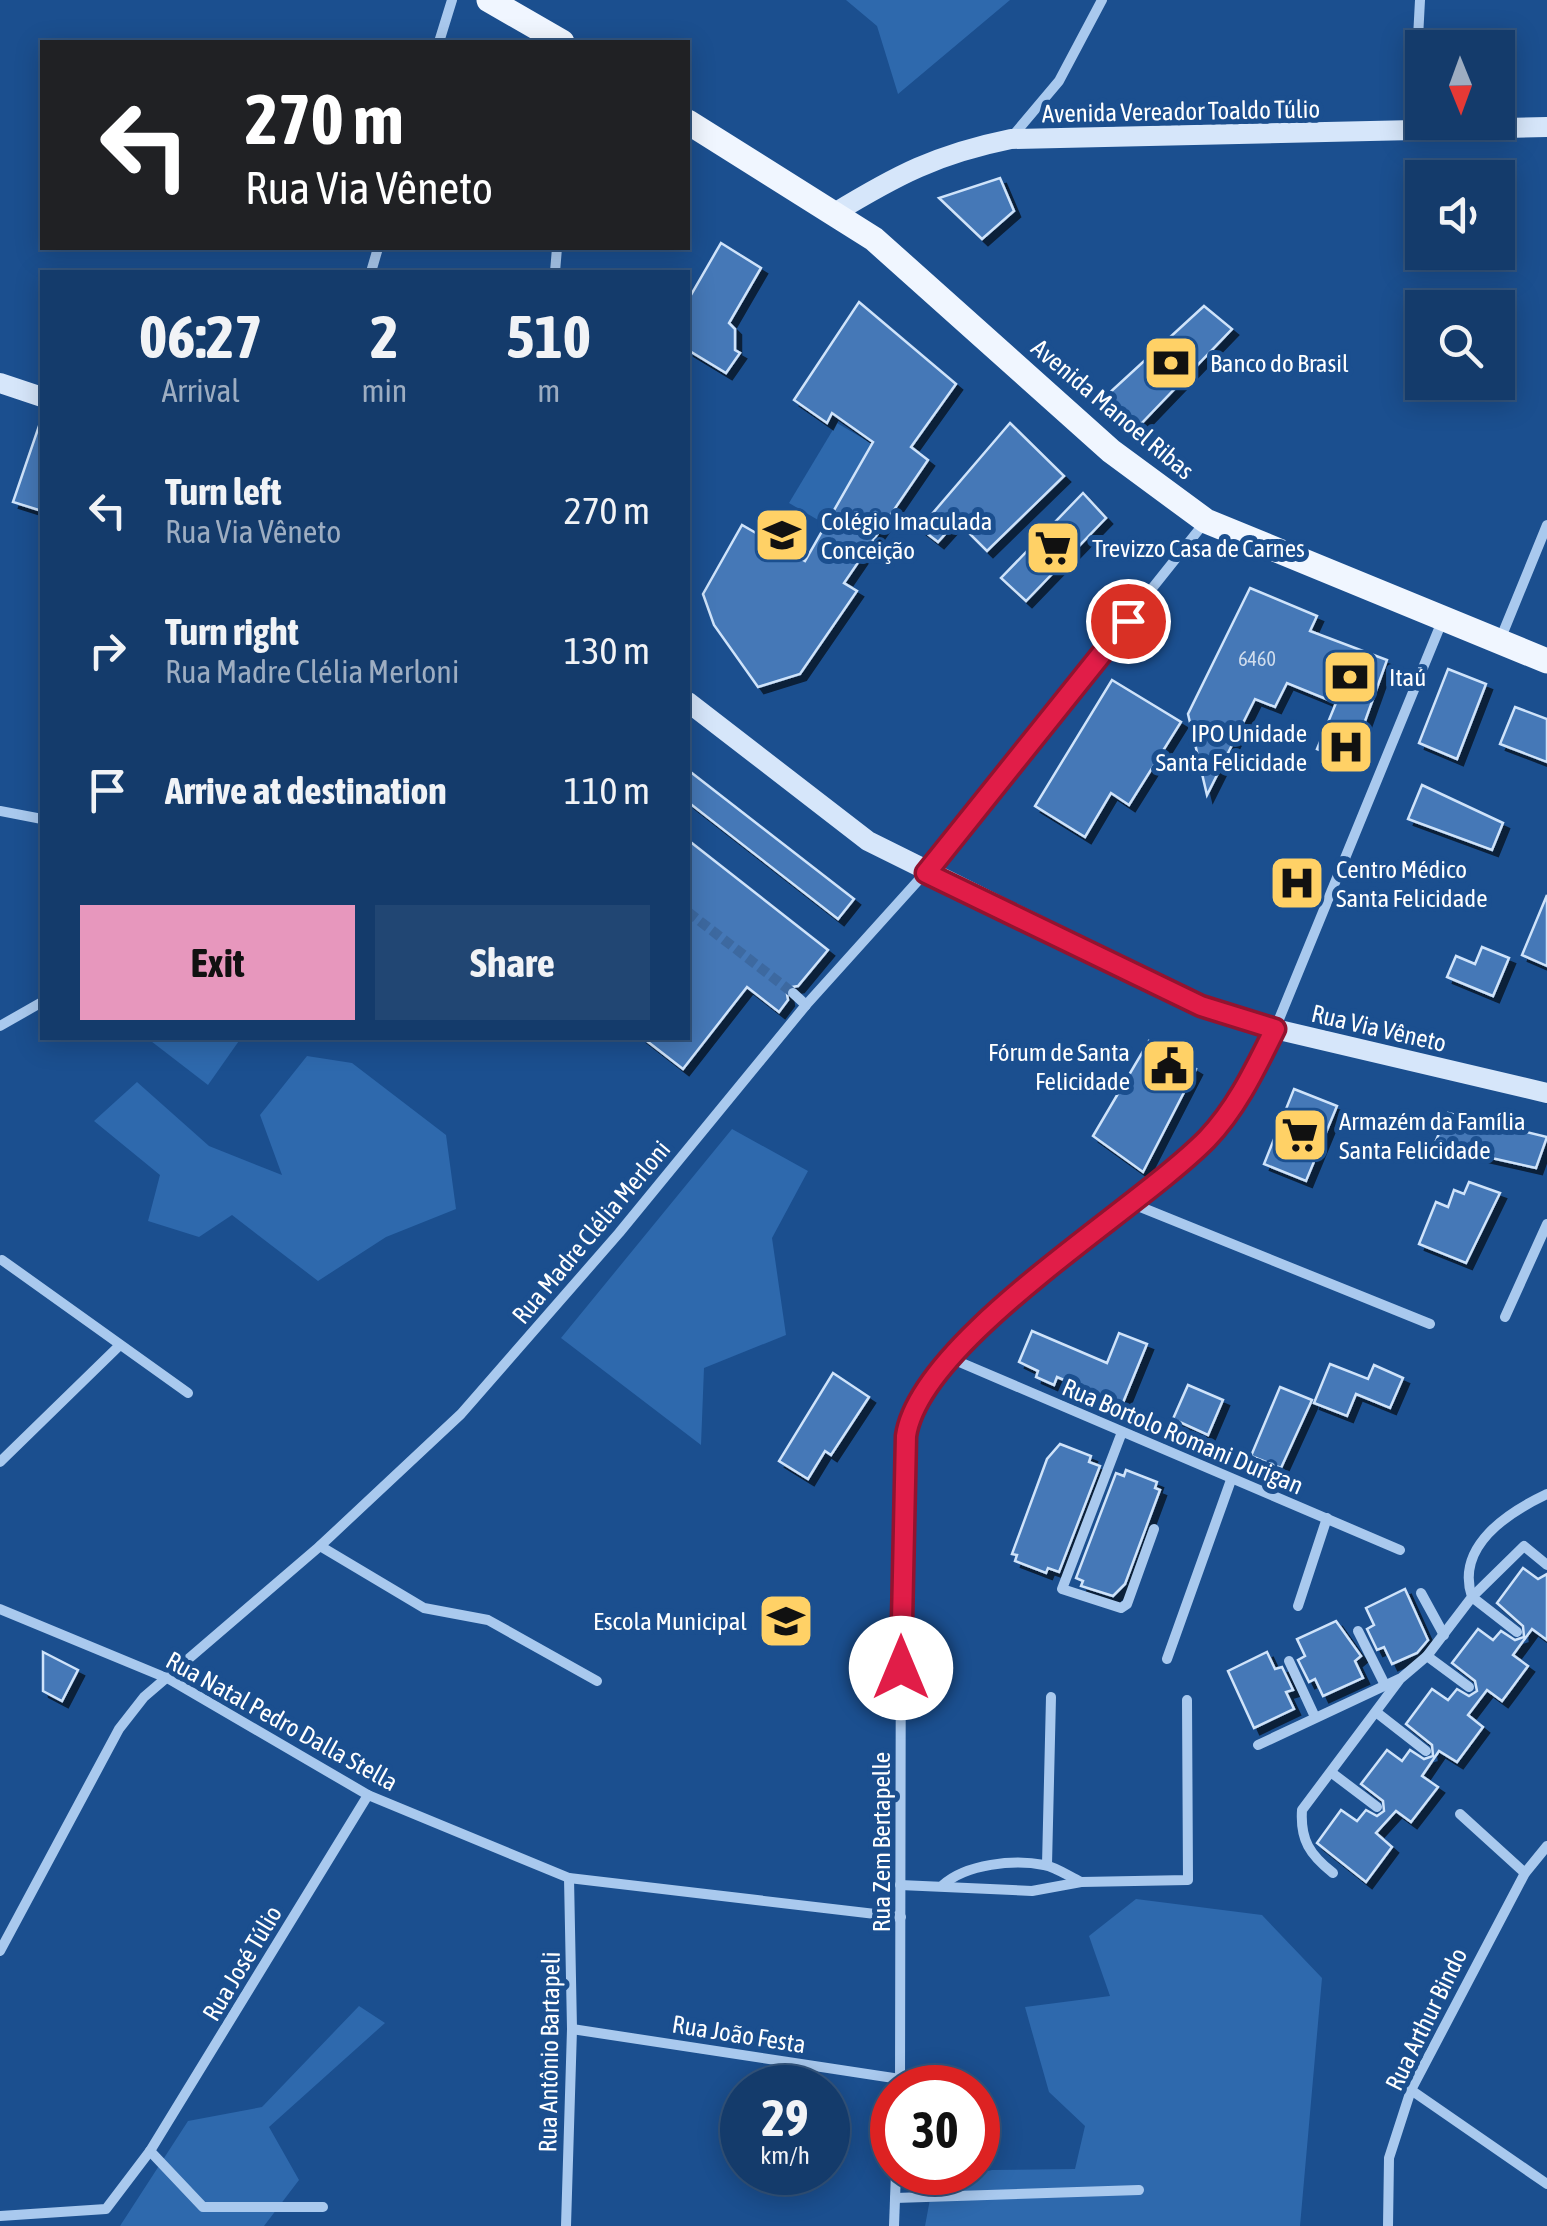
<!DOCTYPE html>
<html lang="en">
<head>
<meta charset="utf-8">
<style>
	:root { --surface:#143b6b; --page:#214673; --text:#f1f3f6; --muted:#9dadc1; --line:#33557e; --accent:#e797bd }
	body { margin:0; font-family:"Asap Condensed",sans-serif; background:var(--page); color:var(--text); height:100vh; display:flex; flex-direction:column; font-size:38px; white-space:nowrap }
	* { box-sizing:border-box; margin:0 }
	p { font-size:32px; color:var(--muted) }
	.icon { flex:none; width:55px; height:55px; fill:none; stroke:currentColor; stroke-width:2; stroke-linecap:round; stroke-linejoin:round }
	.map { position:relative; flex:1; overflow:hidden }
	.details { position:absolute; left:40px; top:270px; width:650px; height:770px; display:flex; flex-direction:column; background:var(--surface); border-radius:0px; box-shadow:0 5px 25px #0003,0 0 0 2px var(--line) }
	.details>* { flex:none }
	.hud { position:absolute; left:40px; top:40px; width:650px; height:210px; border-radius:0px; box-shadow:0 5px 25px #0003,0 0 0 2px var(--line); background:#202124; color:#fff; overflow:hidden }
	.needle { width:65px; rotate:179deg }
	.controls { position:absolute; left:1405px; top:30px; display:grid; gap:20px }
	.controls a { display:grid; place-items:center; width:110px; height:110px; border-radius:0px; background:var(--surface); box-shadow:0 5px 25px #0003,0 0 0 2px var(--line); font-size:50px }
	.speed { position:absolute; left:720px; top:2065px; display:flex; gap:20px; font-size:50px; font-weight:700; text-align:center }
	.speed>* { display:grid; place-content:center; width:130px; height:130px; border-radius:50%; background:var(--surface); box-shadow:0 5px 25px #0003,0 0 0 2px var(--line); line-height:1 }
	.speed small { font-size:25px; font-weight:400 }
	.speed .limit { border:15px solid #d22; background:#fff; color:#111 }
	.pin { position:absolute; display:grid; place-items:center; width:85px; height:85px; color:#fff; margin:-42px; border:5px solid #fff; border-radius:50%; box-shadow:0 2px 10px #0007 }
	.me { position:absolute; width:110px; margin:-55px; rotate:0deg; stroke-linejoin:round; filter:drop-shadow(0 0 8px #0008) }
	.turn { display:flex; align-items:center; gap:35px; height:210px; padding:0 40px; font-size:45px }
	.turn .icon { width:130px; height:130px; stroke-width:2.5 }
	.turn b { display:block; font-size:70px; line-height:85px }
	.eta { display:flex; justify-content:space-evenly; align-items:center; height:170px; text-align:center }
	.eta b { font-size:60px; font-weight:700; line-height:70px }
	.primary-button { display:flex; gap:20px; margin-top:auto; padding:20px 40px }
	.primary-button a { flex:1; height:115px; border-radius:0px; background:var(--accent); color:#111; font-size:40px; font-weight:700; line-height:115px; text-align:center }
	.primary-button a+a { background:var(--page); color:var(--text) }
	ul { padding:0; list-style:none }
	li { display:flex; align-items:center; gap:30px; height:140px; padding:0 40px }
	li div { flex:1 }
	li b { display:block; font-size:38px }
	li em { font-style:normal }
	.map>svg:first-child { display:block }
	.green { fill:#2e69ad }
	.building { fill:#4478b7; stroke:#cfe3fa; stroke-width:2.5; filter:url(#shadow) }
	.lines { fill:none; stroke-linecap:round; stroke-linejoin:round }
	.street-tunnel { stroke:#3d69a0; stroke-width:10; stroke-dasharray:10 5; stroke-linecap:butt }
	.street { stroke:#a9c9ee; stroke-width:10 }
	.secondary { stroke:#d6e6fa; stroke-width:20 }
	.primary { stroke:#f0f6ff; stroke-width:25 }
	.route-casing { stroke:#92132f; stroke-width:25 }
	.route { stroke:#e11d48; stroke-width:18 }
	.labels { text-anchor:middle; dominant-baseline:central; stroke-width:10; stroke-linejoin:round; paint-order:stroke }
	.number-label { font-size:20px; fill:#d0dded }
	.street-label { font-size:25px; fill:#fff; stroke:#1b4f8f }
	.poi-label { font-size:25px; fill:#fff; stroke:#1b4f8f; text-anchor:start }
</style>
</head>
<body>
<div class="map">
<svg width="1547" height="2226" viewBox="0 0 1547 2226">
	<defs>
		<filter id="shadow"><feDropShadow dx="6" dy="6" stdDeviation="0" flood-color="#0009"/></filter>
	</defs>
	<rect width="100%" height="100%" fill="#1b4f8f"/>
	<g class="green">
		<path d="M846,0h164l-112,94 -21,-68z"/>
		<path d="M837,423l52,31 -47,80 -53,-31z"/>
		<path d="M147,1038h94l-33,47z"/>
		<path d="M307,1056l45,7 94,72 10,74 -70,28 -68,44 -86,-66 -33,22 -51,-16 12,-46 -66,-54 43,-39 72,64 73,29 -22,-60z"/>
		<path d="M732,1129l76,42 -36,67 14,97 -82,33 -3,77 -140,-107z"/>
		<path d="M1136,1899l126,16 60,63 -22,248h-375l8,-43 59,-13 83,-1 10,-43 -36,-34 -24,-85 85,-11 -21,-60z"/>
		<path d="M359,2006l26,17 -116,104 30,53 -35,46h-144l68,-105 74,-14z"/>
	</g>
	<g class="building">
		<path d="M1000,178l14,33 -32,28 -43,-41z"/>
		<path d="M721,243l40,25 -32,55 6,6v21l5,3 -14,20 -38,-23v-50z"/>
		<path d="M859,302l97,82 -45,63 17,13 -84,123 13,8 -57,83 -42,13 -44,-62 -11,-31 39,-69 63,36 68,-119 -41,-29 -5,10 -33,-23z"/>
		<path d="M1204,306l28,23 -94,98 -32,-31z"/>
		<path d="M40,423l2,1v87l-29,-9z"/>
		<path d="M1010,423l54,53 -77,75 -30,-30 -19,21 -18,-14z"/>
		<path d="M1083,493l23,25 -80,83 -25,-23z"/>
		<path d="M1250,588l67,28 -7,15 77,29 -37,103 -33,-14 19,-46 -49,-20 -12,24 -20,-8 -48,96 -19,-81z"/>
		<path d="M1448,669l38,15 -29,75 -38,-16z"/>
		<path d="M1112,680l69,42 -52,83 -18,-12 -26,44 -50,-31z"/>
		<path d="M1515,707l32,12v43l-47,-18z"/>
		<path d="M688,770l166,129 -16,20 -150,-117z"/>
		<path d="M1422,785l81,38 -11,27 -84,-31z"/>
		<path d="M688,840l140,110 -30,36 -12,2 2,12 -9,12 -32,-25 -64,82 -40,-31h45z"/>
		<path d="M1547,895v71l-25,-11z"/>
		<path d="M1482,947l27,11 -16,38 -46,-19 9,-21 19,8z"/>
		<path d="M1149,1041l47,28 -53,103 -50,-36z"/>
		<path d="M1294,1089l43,17 -31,75 -42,-17z"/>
		<path d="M1448,1113l99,24 -11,31 -102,-23z"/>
		<path d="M1469,1182l31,11 -34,70 -47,-19 17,-42 12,5 6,-17 10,4z"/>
		<path d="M1032,1331l75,32 12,-30 28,11 -25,61 -65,-28 -3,8 -18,-8 2,-6 -19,-9z"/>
		<path d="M1330,1364l38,15 6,-14 29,13 -13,30 -34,-14 -9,22 -33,-13z"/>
		<path d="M833,1373l36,24 -38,58 -6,-4 -17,28 -29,-18z"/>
		<path d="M1188,1385l35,15 -15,35 -35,-16z"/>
		<path d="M1280,1387l32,13 -31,68 -30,-12z"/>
		<path d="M1060,1444l31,12 -2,6 11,4 -41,106 -11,-4 -2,5 -31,-12 2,-6 -5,-1 35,-95z"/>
		<path d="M1126,1470l31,12 -2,6 5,2 -35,94 -12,12 -32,-10 2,-5 -7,-3 40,-105 8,3z"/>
		<path d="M1523,1568l15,11 9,-5v66l-15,-11 -19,26 15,11 -17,23 -9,12 -15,-11 -19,25 15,12 -26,35 -18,-11 -17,25 16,11 -27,35 -15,-11 -20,22 16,14 -26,35 -49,-39 24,-33 16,11 9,-11 11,6 7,-5 -1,-10 -22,-17 26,-34 15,11 8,-11 14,9 9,-3 -1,-11 -26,-21 26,-35 16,11 9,-11 12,7 8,-5 -2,-10 -23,-18 26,-34 15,11 8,-9 14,9 9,-3 -1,-11 -26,-23z"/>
		<path d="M1405,1589l23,51 -11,13 -25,11 -8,-17 -7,3 -10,-21 7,-4 -8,-17z"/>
		<path d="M1336,1621l25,35 -6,5 8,17 -40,18 -8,-17 -6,3 -11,-22 7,-4 -8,-17z"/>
		<path d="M43,1652l35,18 -16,31 -19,-10z"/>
		<path d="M1267,1652l8,17 7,-2 11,23 -7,2 8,17 -40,19 -26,-57z"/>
	</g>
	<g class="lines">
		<path class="street-tunnel" d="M688,912l105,81"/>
		<g class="street">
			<path d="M439,42l13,-42"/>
			<path d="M1413,133l7,-133"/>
			<path d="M1011,138l48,-57 43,-81"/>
			<path d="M371,272l7,-24"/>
			<path d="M555,272l2,-24"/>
			<path d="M1500,640l47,-115"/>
			<path d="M0,811l42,8"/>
			<path d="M793,993l13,12"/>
			<path d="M0,1026l42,-24"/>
			<path d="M1133,1204l297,120"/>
			<path d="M2,1260l186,133"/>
			<path d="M1505,1317l42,-93"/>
			<path d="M950,1358l450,192"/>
			<path d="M1122,1432l-60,157 59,19 6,-4 27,-75"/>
			<path d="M0,1462l120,-117"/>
			<path d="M320,1546l104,62 64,12 109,61"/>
			<path d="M1421,1593l23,42"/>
			<path d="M1298,1606l29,-88"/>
			<path d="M0,1609l169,70 199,116 201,83 332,39"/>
			<path d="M1358,1631l26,52"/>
			<path d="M1517,1632l-45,-35 52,-51 23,19"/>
			<path d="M1427,1656l42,31"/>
			<path d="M1167,1659l64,-179"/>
			<path d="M1289,1661l26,56"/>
			<path d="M1376,1712l50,39"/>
			<path d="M1258,1745l141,-66"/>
			<path d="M1332,1773l45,34"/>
			<path d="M1460,1814l65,59"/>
			<path d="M1047,1865l4,-168"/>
			<path d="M1333,1873c-23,-18 -33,-33 -31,-63l98,-131 27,-23 45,-59c-17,-51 37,-85 75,-103"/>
			<path d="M900,1885l132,6 49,-9 107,-2 -1,-180"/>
			<path d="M943,1885c23,-21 71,-26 101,-20 12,2 26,12 37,17"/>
			<path d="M0,1951l119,-222 25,-32 176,-151 141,-132 158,-181 187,-228 119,-132 280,-351"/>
			<path d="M572,2029l328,50"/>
			<path d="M900,2088l1,-528 8,-145 13,-25 28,-32 63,-58 196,-162 26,-34 40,-75 168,-410"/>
			<path d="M1411,2090l136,94"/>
			<path d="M150,2151l53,56h120"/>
			<path d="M895,2198l244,-8"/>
			<path d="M0,2216l106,-7 44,-58 218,-356"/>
			<path d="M566,2226l6,-197 -3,-151"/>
			<path d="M894,2226l2,-54"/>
			<path d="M1388,2226l1,-68 22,-68 114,-217 22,-27"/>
		</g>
		<g class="secondary">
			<path d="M833,214c64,-39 104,-60 178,-75l536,-12"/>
			<path d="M0,383l42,14"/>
			<path d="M688,702l180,139 333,165 74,23 272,64"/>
		</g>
		<g class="primary">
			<path d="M489,0l73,42"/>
			<path d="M688,122l186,117 237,212 95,70 341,140"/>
		</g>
	</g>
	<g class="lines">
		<g class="route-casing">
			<path id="route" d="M901,1668l5,-232c14,-96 229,-224 301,-297 30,-31 49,-72 68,-110l-74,-23 -275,-133 202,-252"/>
		</g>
		<use href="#route" class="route"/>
	</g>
	<defs>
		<g id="bank-square" transform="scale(2.875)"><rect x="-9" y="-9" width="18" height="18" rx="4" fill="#ffd166" stroke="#1b4f8f"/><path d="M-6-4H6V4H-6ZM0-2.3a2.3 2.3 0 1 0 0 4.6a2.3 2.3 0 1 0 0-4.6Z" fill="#111"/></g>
		<g id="school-square" transform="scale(2.875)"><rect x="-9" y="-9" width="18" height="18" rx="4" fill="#ffd166" stroke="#1b4f8f"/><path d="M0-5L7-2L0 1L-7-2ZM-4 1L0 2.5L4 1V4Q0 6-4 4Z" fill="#111"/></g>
		<g id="supermarket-square" transform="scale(2.875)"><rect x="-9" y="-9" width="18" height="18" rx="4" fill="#ffd166" stroke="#1b4f8f"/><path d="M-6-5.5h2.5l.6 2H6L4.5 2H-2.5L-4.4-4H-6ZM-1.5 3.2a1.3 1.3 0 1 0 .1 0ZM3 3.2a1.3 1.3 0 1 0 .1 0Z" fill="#111"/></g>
		<g id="hospital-square" transform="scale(2.875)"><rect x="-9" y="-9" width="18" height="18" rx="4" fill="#ffd166" stroke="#1b4f8f"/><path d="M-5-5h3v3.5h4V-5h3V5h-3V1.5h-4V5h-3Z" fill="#111"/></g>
		<g id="civic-square" transform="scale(2.875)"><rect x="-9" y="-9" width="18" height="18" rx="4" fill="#ffd166" stroke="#1b4f8f"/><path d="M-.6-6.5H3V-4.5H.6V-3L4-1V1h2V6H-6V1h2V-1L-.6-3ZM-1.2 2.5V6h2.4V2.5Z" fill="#111"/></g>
	</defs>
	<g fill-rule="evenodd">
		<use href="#bank-square" x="1171" y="363"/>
		<use href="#school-square" x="782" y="535"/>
		<use href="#supermarket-square" x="1053" y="548"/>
		<use href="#bank-square" x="1350" y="677"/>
		<use href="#hospital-square" x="1346" y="747"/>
		<use href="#hospital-square" x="1297" y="883"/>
		<use href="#civic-square" x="1169" y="1066"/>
		<use href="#supermarket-square" x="1300" y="1135"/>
		<use href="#school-square" x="786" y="1621"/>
	</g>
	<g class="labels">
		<g class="number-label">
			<text x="1257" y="658">6460</text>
		</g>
		<g class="street-label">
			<text transform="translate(1181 111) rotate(-1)">Avenida Vereador Toaldo Túlio</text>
			<text transform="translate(1113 409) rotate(40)">Avenida Manoel Ribas</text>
			<text transform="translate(1379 1028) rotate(13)">Rua Via Vêneto</text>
			<text transform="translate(591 1232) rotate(-50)">Rua Madre Clélia Merloni</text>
			<text transform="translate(1183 1436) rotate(23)">Rua Bortolo Romani Durigan</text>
			<text transform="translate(282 1721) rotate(29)">Rua Natal Pedro Dalla Stella</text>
			<text transform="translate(881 1842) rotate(-90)">Rua Zem Bertapelle</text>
			<text transform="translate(242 1963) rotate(-59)">Rua José Túlio</text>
			<text transform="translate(1426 2019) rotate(-64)">Rua Arthur Bindo</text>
			<text transform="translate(739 2034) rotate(9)">Rua João Festa</text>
			<text transform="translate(549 2052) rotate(-89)">Rua Antônio Bartapeli</text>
		</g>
		<g class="poi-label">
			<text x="1210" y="363">Banco do Brasil</text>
			<text x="821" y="521">Colégio Imaculada<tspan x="821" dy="29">Conceição</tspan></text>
			<text x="1092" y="548">Trevizzo Casa de Carnes</text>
			<text x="1389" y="677">Itaú</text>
			<text x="1307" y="733" text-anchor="end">IPO Unidade<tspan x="1307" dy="29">Santa Felicidade</tspan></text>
			<text x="1336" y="869">Centro Médico<tspan x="1336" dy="29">Santa Felicidade</tspan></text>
			<text x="1130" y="1052" text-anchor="end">Fórum de Santa<tspan x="1130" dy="29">Felicidade</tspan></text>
			<text x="1339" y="1121">Armazém da Família<tspan x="1339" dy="29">Santa Felicidade</tspan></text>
			<text x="747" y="1621" text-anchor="end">Escola Municipal</text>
		</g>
	</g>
</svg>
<div class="controls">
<a><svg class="needle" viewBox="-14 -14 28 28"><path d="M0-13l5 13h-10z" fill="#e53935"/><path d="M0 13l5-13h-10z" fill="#9dadc1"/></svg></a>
<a><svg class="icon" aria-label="sound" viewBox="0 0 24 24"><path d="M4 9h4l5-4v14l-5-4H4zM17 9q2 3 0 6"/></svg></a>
<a><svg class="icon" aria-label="search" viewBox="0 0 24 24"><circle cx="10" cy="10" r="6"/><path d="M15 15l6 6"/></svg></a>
</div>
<div class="speed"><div>29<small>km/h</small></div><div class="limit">30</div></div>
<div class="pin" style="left:1128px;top:621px;background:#d93025"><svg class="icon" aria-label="arrive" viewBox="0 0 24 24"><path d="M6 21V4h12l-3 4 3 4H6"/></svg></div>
<svg class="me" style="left:901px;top:1668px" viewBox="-20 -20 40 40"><circle r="19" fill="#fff"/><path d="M0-13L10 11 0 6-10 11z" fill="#e11d48"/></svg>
<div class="hud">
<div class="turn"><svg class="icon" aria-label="left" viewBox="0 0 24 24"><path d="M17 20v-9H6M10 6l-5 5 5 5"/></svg><div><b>270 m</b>Rua Via Vêneto</div></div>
</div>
<section class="details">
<div class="eta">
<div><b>06:27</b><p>Arrival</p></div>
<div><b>2</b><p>min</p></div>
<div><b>510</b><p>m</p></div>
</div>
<ul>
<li><svg class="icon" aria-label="left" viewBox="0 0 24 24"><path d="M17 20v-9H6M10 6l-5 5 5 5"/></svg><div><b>Turn left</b><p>Rua Via Vêneto</p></div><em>270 m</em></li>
<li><svg class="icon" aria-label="right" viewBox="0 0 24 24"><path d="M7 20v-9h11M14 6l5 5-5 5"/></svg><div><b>Turn right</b><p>Rua Madre Clélia Merloni</p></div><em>130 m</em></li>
<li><svg class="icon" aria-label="arrive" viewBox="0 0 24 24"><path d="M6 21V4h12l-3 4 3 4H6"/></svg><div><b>Arrive at destination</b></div><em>110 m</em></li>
</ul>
<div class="primary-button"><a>Exit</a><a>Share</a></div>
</section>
</div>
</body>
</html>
